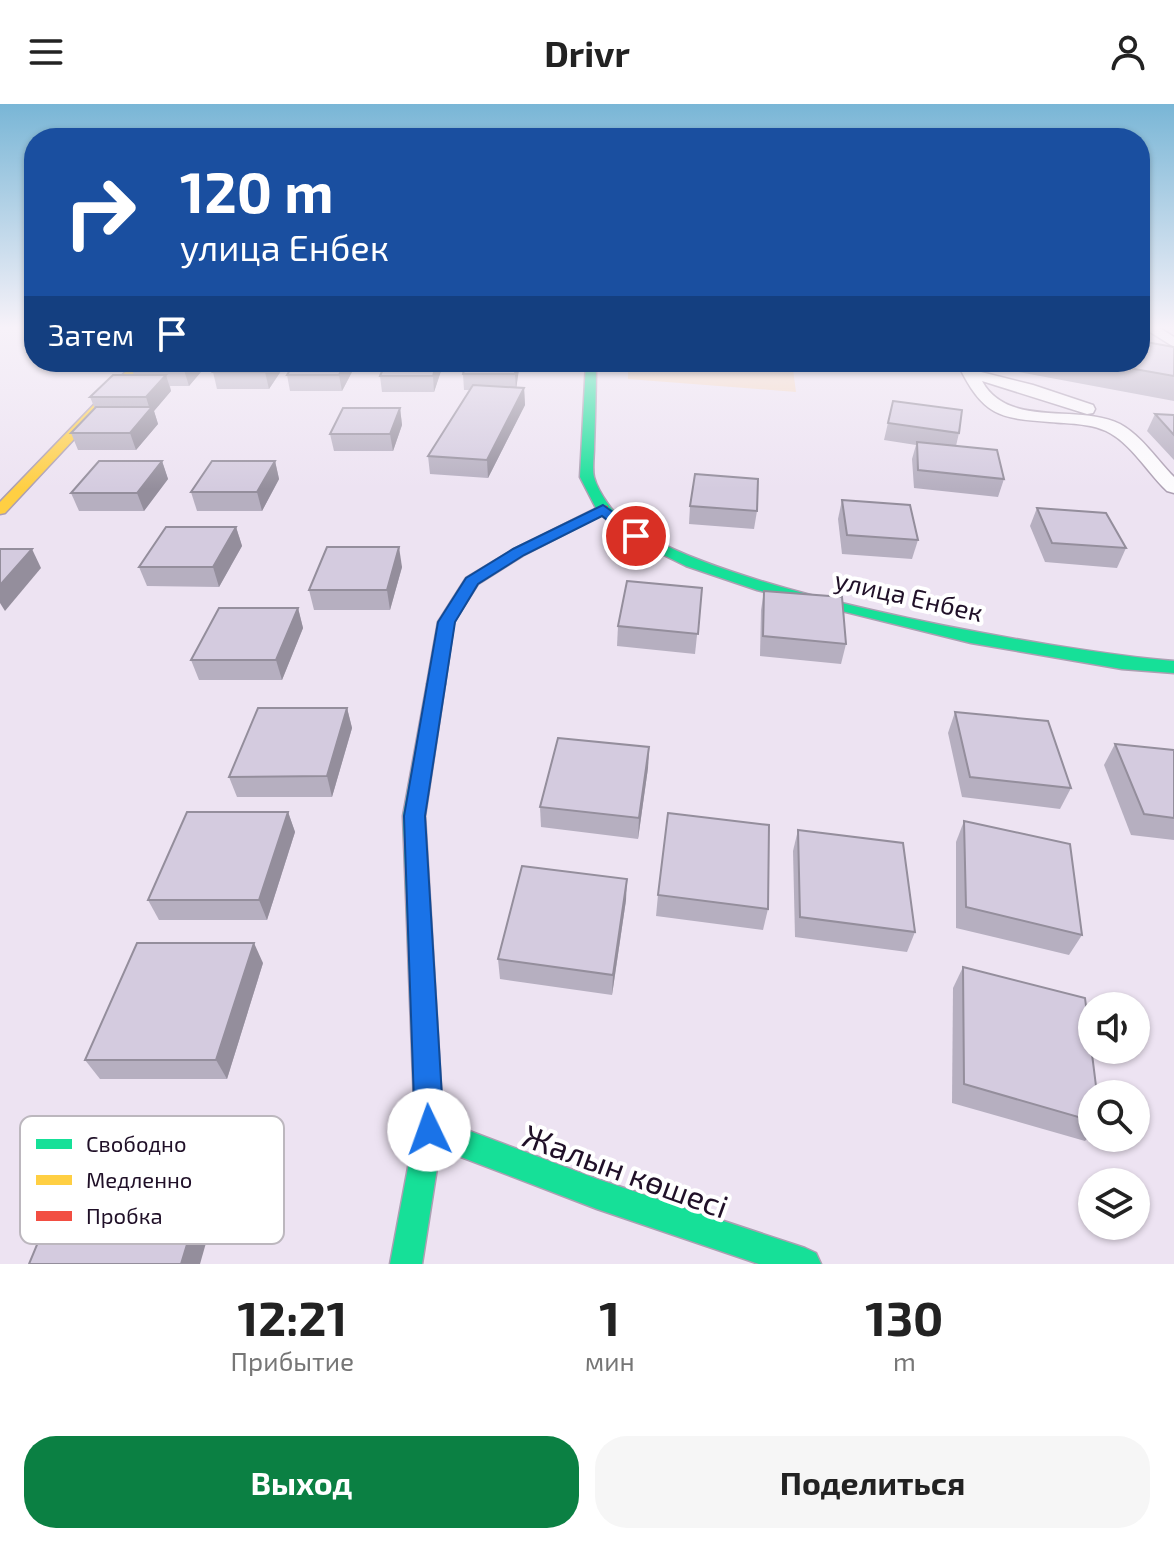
<!DOCTYPE html>
<html lang="ru">
<head>
<meta charset="utf-8">
<style>
	:root { --surface:#fff; --page:#f6f6f6; --text:#222; --muted:#767676; --accent:#0b8043 }
	body { margin:0; font-family:"Exo 2",sans-serif; background:var(--page); color:var(--text); height:100vh; display:flex; flex-direction:column; font-size:30px; white-space:nowrap }
	* { box-sizing:border-box; margin:0 }
	p { font-size:26px; color:var(--muted) }
	.icon { flex:none; width:44px; height:44px; fill:none; stroke:currentColor; stroke-width:2; stroke-linecap:round; stroke-linejoin:round }
	.map { position:relative; height:1160px; overflow:hidden }
	.sheet { display:flex; flex-direction:column; background:var(--surface); flex:1 }
	.sheet>* { flex:none }
	.top-card { position:absolute; left:24px; top:24px; width:1126px; height:244px; border-radius:32px; box-shadow:0 2px 6px #0004; background:#1a4fa0; color:#fff; overflow:hidden }
	.buttons { position:absolute; left:1078px; top:888px; display:grid; gap:16px }
	.buttons a { display:grid; place-items:center; width:72px; height:72px; border-radius:50%; background:var(--surface); box-shadow:0 2px 6px #0004; font-size:40px }
	.pin { position:absolute; display:grid; place-items:center; width:68px; height:68px; color:#fff; margin:-34px; border:4px solid #fff; border-radius:50%; box-shadow:0 2px 8px #0007 }
	.me { position:absolute; width:88px; margin:-44px; rotate:357deg; stroke-linejoin:round; filter:drop-shadow(0 0 6px #0008) }
	.turn { display:flex; align-items:center; gap:28px; height:168px; padding:0 24px; font-size:36px }
	.turn .icon { width:104px; height:104px; stroke-width:2.5 }
	.turn b { display:block; font-size:56px; line-height:68px }
	.then { display:flex; align-items:center; height:76px; padding:0 24px; background:#0003; gap:16px; font-size:30px }
	.eta { display:flex; justify-content:space-evenly; align-items:center; height:136px; text-align:center }
	.eta b { font-size:48px; font-weight:700; line-height:56px }
	.cta { display:flex; gap:16px; margin-top:auto; padding:16px 24px }
	.cta a { flex:1; height:92px; border-radius:32px; background:var(--accent); color:#fff; font-size:32px; font-weight:700; line-height:92px; text-align:center }
	.cta a+a { background:var(--page); color:var(--text) }
	header { display:flex; justify-content:space-between; align-items:center; height:104px; padding:0 24px; background:var(--surface); font-size:36px; font-weight:700 }
	.map>svg:first-child { display:block }
	.green { fill:#f4d7bf }
	.lines { fill:none; stroke-linecap:round; stroke-linejoin:round }
	.lane-casing { stroke:#ac9fb2; stroke-width:3 }
	.fast-casing { stroke:#ac9fb2; stroke-width:3 }
	.slow-casing { stroke:#ac9fb2; stroke-width:3 }
	.jam-casing { stroke:#ac9fb2; stroke-width:3 }
	.lane { fill:#fcfbfd; fill-rule:evenodd }
	.fast { fill:#16e098; fill-rule:evenodd }
	.slow { fill:#ffcf43; fill-rule:evenodd }
	.jam { fill:#f24e42; fill-rule:evenodd }
	.wall { fill:#b6afc0 }
	.shaded-wall { fill:#948e9c }
	.building { fill:#d4cbdf; stroke:#948e9c; stroke-width:2 }
	.route { fill:#1a73e8; stroke:#114b97; stroke-width:2 }
	.labels { text-anchor:middle; dominant-baseline:central; stroke-width:8; stroke-linejoin:round; paint-order:stroke }
	.street-label { font-size:26px; fill:#201028; stroke:#fff }
	.near-street-label { font-size:32px; fill:#201028; stroke:#fff }
	.key { fill:#fff; stroke:#bcb7be; stroke-width:2 }
	.key-label { font-size:22px; fill:#201028 }
</style>
</head>
<body>
<header><svg class="icon" aria-label="menu" viewBox="0 0 24 24"><path d="M4 6h16M4 12h16M4 18h16"/></svg>Drivr<svg class="icon" aria-label="person" viewBox="0 0 24 24"><circle cx="12" cy="8" r="4"/><path d="M4 21q1-7 8-7t8 7"/></svg></header>
<div class="map">
<svg width="1174" height="1160" viewBox="0 0 1174 1160">
	<rect width="100%" height="100%" fill="#ede3f2"/>
	<path class="green" d="M628,258h164l4,30 -168,-13z"/>
	<g class="lines">
		<g class="lane-casing">
			<g id="lane">
				<path d="M1142,223h16l16,10v10z"/>
				<path d="M957,258h16l4,9 56,14 60,20 2,4 -2,4 -6,1 -105,-33c26,48 96,22 138,43 22,12 37,36 54,53v16l-7,-2c-20,-19 -36,-48 -61,-60 -13,-6 -28,-7 -42,-8 -61,-5 -79,-1 -107,-61z"/>
			</g>
		</g>
		<g class="fast-casing">
			<g id="fast">
				<path d="M586,258h10c0,28 -1,57 -2,85 0,9 -2,22 0,30 2,8 9,20 14,27 54,82 462,149 566,157v12l-52,-4 -151,-26 -214,-53 -71,-24 -55,-27 -33,-27 -18,-35z"/>
				<path d="M436,574l9,6 -20,132 18,305 154,58 208,69 11,5 5,11h-62l-162,-55 -157,-60 -18,115h-32l25,-134 -12,-314 24,-132z"/>
			</g>
		</g>
		<g class="slow-casing">
			<path id="slow" d="M135,258h11l-141,151 -5,1v-12z"/>
		</g>
		<g class="jam-casing">
			<path id="jam" d="M603,401l5,1v6l-84,43 -46,29 -24,38 -9,62 -3,4h-12l-3,-4 11,-62 28,-44 48,-29z"/>
		</g>
		<use href="#lane" class="lane"/>
		<use href="#fast" class="fast"/>
		<use href="#slow" class="slow"/>
		<use href="#jam" class="jam"/>
	</g>
	<g class="wall">
		<path d="M1174,243v54l-177,-33 2,-6h141z"/>
		<path d="M141,258h64l1,4 -17,20h-19l1,5 -17,20 4,13 -22,26h-58l-7,-17 24,-24 -5,-12 44,-22 -2,-5z"/>
		<path d="M221,258h60l2,6 -14,21h-52l-4,-17z"/>
		<path d="M386,258h54l1,9 -7,21h-52l-2,-16z"/>
		<path d="M466,258h53v7l-3,19h8l1,17 -37,73 -58,-4 -2,-18 42,-66h-6l-1,-16z"/>
		<path d="M353,266l-11,21h-52l-3,-16z"/>
		<path d="M893,297l66,32 -3,13 48,33 -6,18 -84,-9 -2,-29 4,-14 -32,-5z"/>
		<path d="M400,304l2,17 -9,26h-59l-4,-17z"/>
		<path d="M1155,310l19,1v45l-27,-29z"/>
		<path d="M162,357l6,18 -24,32h-65l-8,-18z"/>
		<path d="M275,357l4,18 -17,32h-65l-6,-19z"/>
		<path d="M842,396l76,40 -6,19 -70,-5 -4,-35z"/>
		<path d="M690,402l67,5 -3,18 -65,-5z"/>
		<path d="M1037,404l89,40 -9,20 -72,-6 -15,-36z"/>
		<path d="M236,423l6,19 -23,41 -72,-1 -8,-19z"/>
		<path d="M402,463l-12,43h-76l-5,-20z"/>
		<path d="M702,484l-7,66 -78,-8 1,-20z"/>
		<path d="M764,487l82,53 -5,20 -81,-8 1,-46z"/>
		<path d="M298,504l5,20 -21,52h-83l-8,-20z"/>
		<path d="M347,604l5,20 -20,69h-95l-8,-20z"/>
		<path d="M955,608l116,76 -11,21 -98,-12 -14,-64z"/>
		<path d="M1115,640l59,6v90l-43,-5 -27,-70z"/>
		<path d="M649,643l-1,21 -10,71 -97,-12 -1,-20z"/>
		<path d="M288,708l7,20 -28,88h-108l-11,-20z"/>
		<path d="M964,717l118,114 -13,20 -113,-27v-86z"/>
		<path d="M798,726l117,102 -8,20 -112,-15 -2,-86z"/>
		<path d="M658,791l110,14 -5,21 -107,-14z"/>
		<path d="M626,796l-14,95 -112,-16 -2,-20z"/>
		<path d="M263,859l-36,116h-127l-15,-19z"/>
		<path d="M963,863l129,127v39l-7,8 -133,-38 1,-115z"/>
	</g>
	<g class="shaded-wall">
		<path d="M192,258h13l1,4 -17,20 -5,-16z"/>
		<path d="M272,258h9l2,6 -14,21 -4,-17z"/>
		<path d="M346,258h6l1,8 -11,21 -3,-16z"/>
		<path d="M437,258h3l1,9 -7,21 -1,-16z"/>
		<path d="M517,258h2v7l-3,21 -1,-16z"/>
		<path d="M166,271l5,16 -17,20 4,13 -22,26 -6,-17 20,-23 -4,-13z"/>
		<path d="M524,284l1,17 -37,73 -1,-18z"/>
		<path d="M400,304l2,17 -9,26 -3,-17z"/>
		<path d="M162,357l6,18 -24,32 -7,-18z"/>
		<path d="M275,357l4,18 -17,32 -5,-19z"/>
		<path d="M236,423l6,19 -23,41 -6,-20z"/>
		<path d="M399,443l3,20 -12,43 -3,-20z"/>
		<path d="M32,445l9,19 -36,43 -5,-8v-18z"/>
		<path d="M298,504l5,20 -21,52 -6,-20z"/>
		<path d="M347,604l5,20 -20,69 -5,-21z"/>
		<path d="M649,643l-1,21 -10,71 1,-21z"/>
		<path d="M288,708l7,20 -28,88 -8,-20z"/>
		<path d="M627,775l-1,21 -14,95 1,-20z"/>
		<path d="M254,839l9,20 -36,116 -11,-19z"/>
		<path d="M224,1019l11,18 -35,123h-19z"/>
	</g>
	<g class="building">
		<path d="M1140,237l34,6v29l-79,-14h45z"/>
		<path d="M141,258h51l-8,8h-52z"/>
		<path d="M221,258h51l-7,10h-52z"/>
		<path d="M295,258h51l-7,13h-52z"/>
		<path d="M386,258h51l-4,14h-53z"/>
		<path d="M466,258h51l-2,12h-52z"/>
		<path d="M113,271h53l-20,22h-56z"/>
		<path d="M473,281l51,3 -37,72 -59,-4z"/>
		<path d="M893,297l69,9 -3,23 -71,-10z"/>
		<path d="M96,303h56l-22,26h-59z"/>
		<path d="M343,304h57l-10,26h-60z"/>
		<path d="M1155,310l19,1v20z"/>
		<path d="M917,338l80,8 7,29 -86,-9z"/>
		<path d="M99,357h63l-25,32h-66z"/>
		<path d="M212,357h63l-18,31h-66z"/>
		<path d="M695,370l63,5 -1,32 -67,-5z"/>
		<path d="M842,396l68,5 8,35 -71,-5z"/>
		<path d="M1037,404l69,5 20,35 -74,-5z"/>
		<path d="M166,423h70l-23,40h-74z"/>
		<path d="M327,443h72l-12,43h-78z"/>
		<path d="M0,445h32l-32,36z"/>
		<path d="M627,477l75,7 -4,46 -80,-8z"/>
		<path d="M764,487l78,6 4,47 -83,-8z"/>
		<path d="M219,504h79l-22,52h-85z"/>
		<path d="M258,604h89l-20,68 -98,1z"/>
		<path d="M955,608l93,9 23,67 -101,-11z"/>
		<path d="M558,634l91,9 -10,71 -99,-11z"/>
		<path d="M1115,640l59,6v68l-30,-4z"/>
		<path d="M187,708h101l-29,88h-111z"/>
		<path d="M668,709l101,12 -1,84 -110,-14z"/>
		<path d="M964,717l106,23 12,91 -116,-28z"/>
		<path d="M798,726l105,13 12,89 -115,-15z"/>
		<path d="M522,762l105,13 -14,96 -115,-16z"/>
		<path d="M137,839h117l-38,117h-131z"/>
		<path d="M963,863l122,31 12,96h-5v27l-128,-37z"/>
		<path d="M224,1019l-43,141h-152l58,-140z"/>
	</g>
	<linearGradient id="sky" x2="0" y2="1"><stop stop-color="#79b6d6"/><stop offset="0.58" stop-color="#f7f2f9"/><stop offset="1" stop-color="#f7f2f9" stop-opacity="0"/></linearGradient>
	<rect width="1174" height="385" fill="url(#sky)"/>
	<path class="route" d="M603,401l38,27v7h-10l-29,-23 -78,39 -46,29 -23,38 -30,194 19,314 -5,11 -10,4 -10,-4 -4,-11 -11,-314 34,-194 28,-44 47,-29z"/>
	<g class="labels">
		<g class="street-label">
			<text transform="translate(909 491) rotate(13)">улица Енбек</text>
		</g>
		<g class="near-street-label">
			<text transform="translate(626 1066) rotate(20)">Жалын көшесі</text>
		</g>
	</g>
	<rect x="20" y="1012" width="264" height="128" rx="12" class="key"/>
	<rect x="36" y="1035" width="36" height="10" fill="#16e098"/>
	<rect x="36" y="1071" width="36" height="10" fill="#ffcf43"/>
	<rect x="36" y="1107" width="36" height="10" fill="#f24e42"/>
	<g class="key-label">
		<text x="86" y="1048">Свободно</text>
		<text x="86" y="1084">Медленно</text>
		<text x="86" y="1120">Пробка</text>
	</g>
</svg>
<div class="buttons">
<a><svg class="icon" aria-label="sound" viewBox="0 0 24 24"><path d="M4 9h4l5-4v14l-5-4H4zM17 9q2 3 0 6"/></svg></a>
<a><svg class="icon" aria-label="search" viewBox="0 0 24 24"><circle cx="10" cy="10" r="6"/><path d="M15 15l6 6"/></svg></a>
<a><svg class="icon" aria-label="layers" viewBox="0 0 24 24"><path d="M12 4l9 5-9 5-9-5zM3 14l9 5 9-5"/></svg></a>
</div>
<div class="pin" style="left:636px;top:432px;background:#d93025"><svg class="icon" aria-label="arrive" viewBox="0 0 24 24"><path d="M6 21V4h12l-3 4 3 4H6"/></svg></div>
<svg class="me" style="left:429px;top:1026px" viewBox="-20 -20 40 40"><circle r="19" fill="#fff"/><path d="M0-13L10 11 0 6-10 11z" fill="#1a73e8"/></svg>
<div class="top-card">
<div class="turn"><svg class="icon" aria-label="right" viewBox="0 0 24 24"><path d="M7 20v-9h11M14 6l5 5-5 5"/></svg><div><b>120 m</b>улица Енбек</div></div>
<div class="then">Затем<svg class="icon" aria-label="arrive" viewBox="0 0 24 24"><path d="M6 21V4h12l-3 4 3 4H6"/></svg></div>
</div>
</div>
<section class="sheet">
<div class="eta">
<div><b>12:21</b><p>Прибытие</p></div>
<div><b>1</b><p>мин</p></div>
<div><b>130</b><p>m</p></div>
</div>
<div class="cta"><a>Выход</a><a>Поделиться</a></div>
</section>
</body>
</html>
